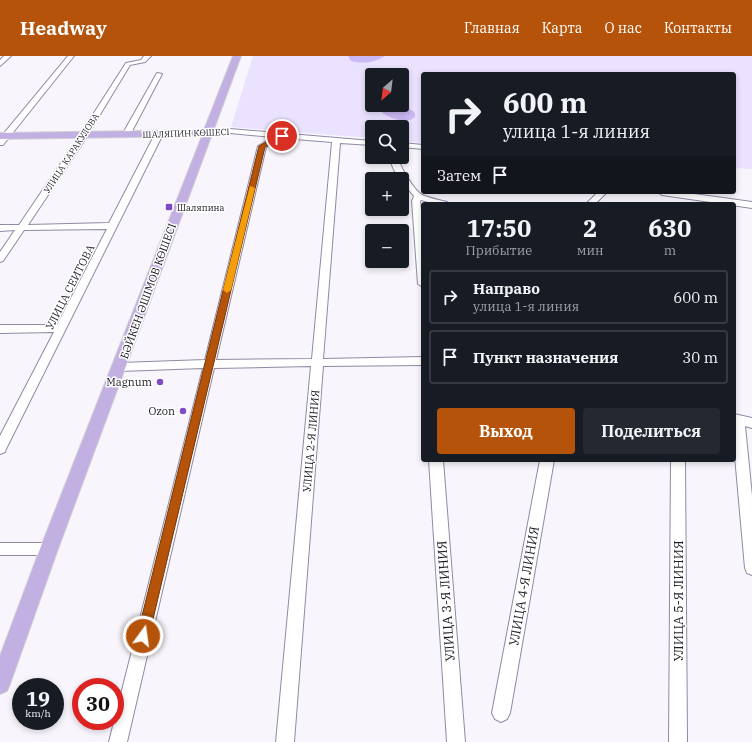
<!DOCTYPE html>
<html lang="ru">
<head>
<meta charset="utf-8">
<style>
	:root { --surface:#171b24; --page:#242831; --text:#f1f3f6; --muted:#9ea1a6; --line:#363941; --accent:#b45309 }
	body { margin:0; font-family:"IBM Plex Serif",serif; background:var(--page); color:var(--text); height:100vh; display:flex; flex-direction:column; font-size:15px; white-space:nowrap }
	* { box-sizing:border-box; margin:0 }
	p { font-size:13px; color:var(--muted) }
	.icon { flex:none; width:22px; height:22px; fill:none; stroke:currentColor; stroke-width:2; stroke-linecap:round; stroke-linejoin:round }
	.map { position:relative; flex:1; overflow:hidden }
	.panel { position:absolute; left:421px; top:146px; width:315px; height:260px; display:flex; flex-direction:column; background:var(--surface); border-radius:4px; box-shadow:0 2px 6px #0003 }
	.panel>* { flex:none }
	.guide { position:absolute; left:421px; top:16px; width:315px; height:122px; border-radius:4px; box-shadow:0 2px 6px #0003; background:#171b24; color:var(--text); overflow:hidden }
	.needle { width:26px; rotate:208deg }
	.controls { position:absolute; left:365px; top:12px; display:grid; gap:8px }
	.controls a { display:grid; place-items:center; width:44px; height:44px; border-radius:4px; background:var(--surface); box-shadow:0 2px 6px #0003; font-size:20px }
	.speed { position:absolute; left:12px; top:622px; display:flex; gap:8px; font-size:20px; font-weight:700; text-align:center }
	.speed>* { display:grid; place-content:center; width:52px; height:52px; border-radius:50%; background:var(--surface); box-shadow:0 2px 6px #0003; line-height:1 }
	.speed small { font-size:10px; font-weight:400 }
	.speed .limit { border:6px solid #d22; background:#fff; color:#111 }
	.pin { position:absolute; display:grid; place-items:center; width:34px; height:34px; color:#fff; margin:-17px; border:2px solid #fff; border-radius:50%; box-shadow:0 1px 4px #0007 }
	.me { position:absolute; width:44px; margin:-22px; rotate:14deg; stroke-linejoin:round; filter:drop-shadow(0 0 3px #0008) }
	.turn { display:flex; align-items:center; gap:14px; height:84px; padding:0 16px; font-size:18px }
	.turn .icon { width:52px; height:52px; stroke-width:2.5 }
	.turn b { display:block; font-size:28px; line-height:34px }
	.then { display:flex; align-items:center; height:38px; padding:0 16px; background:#0003; gap:8px; font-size:15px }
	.eta { display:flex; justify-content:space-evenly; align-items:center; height:68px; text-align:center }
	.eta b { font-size:24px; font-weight:700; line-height:28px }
	.action { display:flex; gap:8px; margin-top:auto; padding:8px 16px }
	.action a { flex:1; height:46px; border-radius:4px; background:var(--accent); color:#fff; font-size:16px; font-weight:700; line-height:46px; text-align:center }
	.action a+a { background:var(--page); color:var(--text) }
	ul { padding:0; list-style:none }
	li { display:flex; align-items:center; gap:12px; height:54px; margin:0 8px 6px; padding:0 8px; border:2px solid var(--line); border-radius:4px }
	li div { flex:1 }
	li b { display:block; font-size:15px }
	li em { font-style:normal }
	header { display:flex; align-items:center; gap:24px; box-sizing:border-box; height:56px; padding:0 20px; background:var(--accent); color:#fff }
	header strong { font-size:19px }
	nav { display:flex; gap:22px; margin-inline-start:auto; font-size:14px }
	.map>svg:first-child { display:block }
	.green { fill:#eae2fe; fill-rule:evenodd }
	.water { fill:#cbb8f4 }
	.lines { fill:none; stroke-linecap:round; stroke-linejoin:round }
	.minor-casing { stroke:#9189a5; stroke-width:2 }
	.major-casing { stroke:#d2d2d4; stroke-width:2 }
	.minor { fill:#fff; fill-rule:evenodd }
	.major { fill:#c2b0e3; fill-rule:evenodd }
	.route { fill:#b45309; stroke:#753606 }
	.slow { fill:#f59e0b }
	.poi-dot { fill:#7e4dc5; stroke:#fff; stroke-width:1.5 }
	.labels { text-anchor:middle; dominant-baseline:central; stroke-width:3; stroke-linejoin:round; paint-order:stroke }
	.far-street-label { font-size:9px; fill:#1f1c27; stroke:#fff }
	.far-poi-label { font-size:9px; fill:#1f1c27; stroke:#fff; text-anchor:start }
	.street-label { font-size:11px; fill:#1f1c27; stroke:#fff }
	.poi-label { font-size:11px; fill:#1f1c27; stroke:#fff; text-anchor:end }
	.near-street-label { font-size:13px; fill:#1f1c27; stroke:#fff }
</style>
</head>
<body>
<header>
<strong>Headway</strong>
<nav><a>Главная</a><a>Карта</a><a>О нас</a><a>Контакты</a></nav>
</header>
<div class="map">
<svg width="752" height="686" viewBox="0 0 752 686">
	<rect width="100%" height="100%" fill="#f8f6fc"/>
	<path class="green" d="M253,0h499v113l-18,-1v-94h-311v69l-21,-2v-14h-30v11l-141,-11zM372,19h30v30h-30z"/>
	<g class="water">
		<path d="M348,0h37c-11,7 -22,8 -34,5z"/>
		<path d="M387,49c9,0 21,1 28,8v4c-8,8 -30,1 -36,-8l3,-3z"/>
	</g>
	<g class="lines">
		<g class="minor-casing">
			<g id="minor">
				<path d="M4,0h7l-11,10v-6z"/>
				<path d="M68,0h6l-71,89h-3v-7z"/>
				<path d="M144,0h7l-6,6 -15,3 -46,76 -56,84 81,-2 46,-89 4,-2 4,2 -157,315 -1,3 -5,2v-18l54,-104 -54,1v-8h57l50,-96 -83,1 -21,31 -3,1v-10l15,-22 -15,1v-6h19l57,-84 50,-78 15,-3z"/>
				<path d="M157,17l5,1 -32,61 -1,2h-6l-1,-2z"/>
				<path d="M230,73l142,12v4l-32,-2 -17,216 100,-2v8l-100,1 -29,376h-18l35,-376 -97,2 -87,374h-18l94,-374 -83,3 -4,-1 -2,-3 2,-3 4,-1 85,-3 53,-214 15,-9 -43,-4 -23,2 -4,-2 4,-2zM283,82l49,4 -20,217 -96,1 50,-213z"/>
				<path d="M402,87l21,2v4l-21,-2z"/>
				<path d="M390,101h8c1,9 16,33 24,38 7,3 17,5 25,7l1,2h-13l-14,-4 -1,1 3,29v57l-5,-3 -6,-83 2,-5c-10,-12 -22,-23 -24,-39z"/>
				<path d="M598,136h9l-12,12h-9z"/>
				<path d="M658,136h22l72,10v6l-90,-13z"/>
				<path d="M734,358l18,4v10l-7,-2 7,70v79l-5,-2 -2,-5 -11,-123z"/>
				<path d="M429,404h14l22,282h-18z"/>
				<path d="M540,404h14l-44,253 -3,6 -6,3 -6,-3 -3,-6z"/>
				<path d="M671,404h14l2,282h-18z"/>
				<path d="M0,487h49l5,2 2,4 -2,4 -5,2h-49z"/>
			</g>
		</g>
		<g class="major-casing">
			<path id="major" d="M233,0h8l-183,493 -48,135 -3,7 -7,3v-38l40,-107 162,-413 -202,3v-6l204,-3z"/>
		</g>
		<use href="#minor" class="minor"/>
		<use href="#major" class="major"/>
	</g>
	<path class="route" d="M280,78l5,2 -20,11 -116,489 -1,4 -5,2 -4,-2 -2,-4 122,-490z"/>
	<path class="slow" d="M250,130l5,2 -24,102 -4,3 -4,-3z"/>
	<g class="poi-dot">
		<rect x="165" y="147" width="8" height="8" rx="2"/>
		<circle cx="160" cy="326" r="4"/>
		<circle cx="183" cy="355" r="4"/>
	</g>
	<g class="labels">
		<g class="far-street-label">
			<text transform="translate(186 77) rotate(-2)">ШАЛЯПИН КӨШЕСІ</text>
			<text transform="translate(71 97) rotate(-57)">УЛИЦА КАРАКУЛОВА</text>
		</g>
		<g class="far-poi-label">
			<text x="177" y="151">Шаляпина</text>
		</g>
		<g class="street-label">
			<text transform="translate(70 231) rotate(-63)">УЛИЦА СЕИТОВА</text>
			<text transform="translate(148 235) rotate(-70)">БӘЙКЕН ӘШІМОВ КӨШЕСІ</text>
			<text transform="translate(311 385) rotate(-85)">УЛИЦА 2-Я ЛИНИЯ</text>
		</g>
		<g class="poi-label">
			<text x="152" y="326">Magnum</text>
			<text x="175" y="355">Ozon</text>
		</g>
		<g class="near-street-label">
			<text transform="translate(524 530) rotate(-80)">УЛИЦА 4-Я ЛИНИЯ</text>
			<text transform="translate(446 545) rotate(-94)">УЛИЦА 3-Я ЛИНИЯ</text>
			<text transform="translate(678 545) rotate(-90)">УЛИЦА 5-Я ЛИНИЯ</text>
		</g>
	</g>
</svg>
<div class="controls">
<a><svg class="needle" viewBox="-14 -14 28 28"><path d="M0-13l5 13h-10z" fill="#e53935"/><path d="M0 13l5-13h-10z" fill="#9ea1a6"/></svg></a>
<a><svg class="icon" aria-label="search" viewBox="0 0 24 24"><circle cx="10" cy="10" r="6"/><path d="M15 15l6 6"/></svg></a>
<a>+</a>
<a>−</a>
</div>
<div class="speed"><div>19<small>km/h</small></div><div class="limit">30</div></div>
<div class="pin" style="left:282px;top:80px;background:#d93025"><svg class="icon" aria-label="arrive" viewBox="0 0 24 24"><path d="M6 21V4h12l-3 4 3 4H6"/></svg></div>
<svg class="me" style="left:143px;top:580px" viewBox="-20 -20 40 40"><circle r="17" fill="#b45309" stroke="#fff" stroke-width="3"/><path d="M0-11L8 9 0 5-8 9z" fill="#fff"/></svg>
<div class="guide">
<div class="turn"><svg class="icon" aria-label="right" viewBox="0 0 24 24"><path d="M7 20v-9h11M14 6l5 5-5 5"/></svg><div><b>600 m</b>улица 1-я линия</div></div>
<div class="then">Затем<svg class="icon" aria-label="arrive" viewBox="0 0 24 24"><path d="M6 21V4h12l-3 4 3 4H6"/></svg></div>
</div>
<section class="panel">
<div class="eta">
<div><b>17:50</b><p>Прибытие</p></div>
<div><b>2</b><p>мин</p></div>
<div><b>630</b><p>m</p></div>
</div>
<ul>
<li><svg class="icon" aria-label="right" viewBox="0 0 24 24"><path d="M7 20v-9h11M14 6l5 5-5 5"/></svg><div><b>Направо</b><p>улица 1-я линия</p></div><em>600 m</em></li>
<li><svg class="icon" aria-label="arrive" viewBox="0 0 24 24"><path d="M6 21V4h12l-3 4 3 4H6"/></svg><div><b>Пункт назначения</b></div><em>30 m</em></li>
</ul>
<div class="action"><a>Выход</a><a>Поделиться</a></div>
</section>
</div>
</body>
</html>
